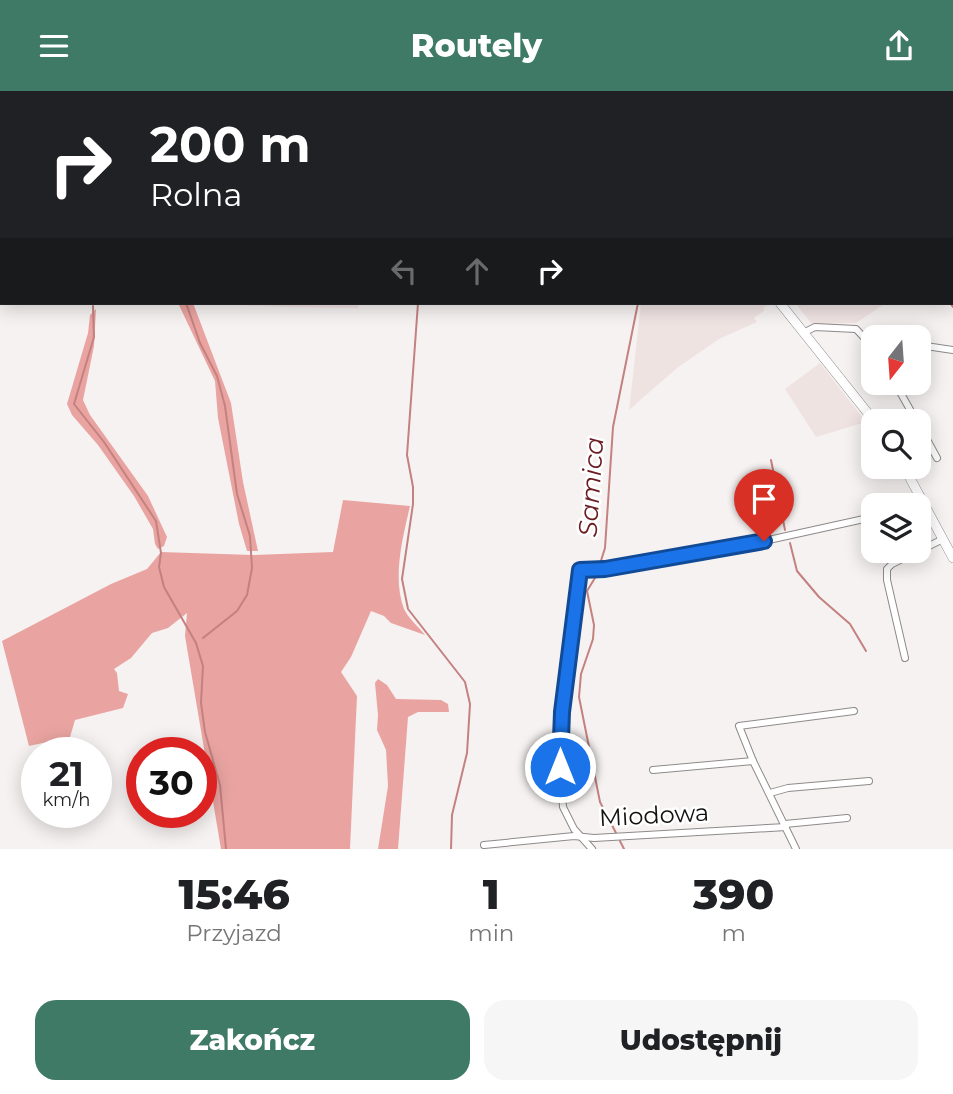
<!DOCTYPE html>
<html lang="pl">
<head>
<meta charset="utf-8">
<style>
	:root { --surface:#fff; --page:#f6f6f6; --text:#202124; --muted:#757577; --accent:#3e7a65 }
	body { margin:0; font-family:Montserrat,sans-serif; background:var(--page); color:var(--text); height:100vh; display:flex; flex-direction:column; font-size:26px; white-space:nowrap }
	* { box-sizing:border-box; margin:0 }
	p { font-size:23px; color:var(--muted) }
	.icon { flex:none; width:38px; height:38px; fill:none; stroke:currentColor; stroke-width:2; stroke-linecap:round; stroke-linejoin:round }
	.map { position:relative; height:758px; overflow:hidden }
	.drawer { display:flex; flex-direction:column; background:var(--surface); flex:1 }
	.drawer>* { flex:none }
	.banner { position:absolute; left:0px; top:0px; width:954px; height:214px; box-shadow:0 4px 18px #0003; background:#202124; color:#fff; overflow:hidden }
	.needle { width:46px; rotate:197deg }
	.controls { position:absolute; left:861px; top:234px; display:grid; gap:14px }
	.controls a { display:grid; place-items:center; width:70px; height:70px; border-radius:14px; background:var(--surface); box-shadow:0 4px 18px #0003; font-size:35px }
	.speed { position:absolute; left:21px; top:646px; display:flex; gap:14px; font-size:35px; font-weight:700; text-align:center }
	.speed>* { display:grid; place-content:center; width:91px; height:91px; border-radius:50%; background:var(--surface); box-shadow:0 4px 18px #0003; line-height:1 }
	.speed small { font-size:18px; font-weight:400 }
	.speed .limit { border:10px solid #d22; background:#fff; color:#111 }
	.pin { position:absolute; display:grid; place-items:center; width:60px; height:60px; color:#fff; margin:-72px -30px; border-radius:50% 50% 50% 0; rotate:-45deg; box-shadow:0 0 7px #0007 }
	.pin .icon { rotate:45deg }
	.me { position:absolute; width:77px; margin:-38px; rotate:0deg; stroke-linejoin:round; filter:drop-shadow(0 0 5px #0008) }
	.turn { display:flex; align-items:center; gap:24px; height:147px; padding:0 35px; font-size:32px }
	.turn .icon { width:91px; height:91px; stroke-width:2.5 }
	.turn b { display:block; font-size:49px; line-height:60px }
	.lanes { display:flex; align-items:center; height:66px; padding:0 35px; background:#0003; justify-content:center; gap:35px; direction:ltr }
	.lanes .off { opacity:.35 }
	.eta { display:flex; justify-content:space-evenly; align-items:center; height:119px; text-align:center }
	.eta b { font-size:42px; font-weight:800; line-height:49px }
	.button { display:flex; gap:14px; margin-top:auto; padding:14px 35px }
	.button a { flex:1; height:80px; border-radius:21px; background:var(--accent); color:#fff; font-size:28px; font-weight:800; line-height:80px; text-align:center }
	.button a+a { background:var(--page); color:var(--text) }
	header { display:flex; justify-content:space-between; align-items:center; height:91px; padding:0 35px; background:var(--accent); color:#fff; font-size:32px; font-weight:800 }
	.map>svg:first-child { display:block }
	.built { fill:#efe3e2 }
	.forest { fill:#e9a4a1 }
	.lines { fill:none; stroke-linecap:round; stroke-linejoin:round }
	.stream { stroke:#c3817f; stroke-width:2 }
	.minor-casing { stroke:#8e8a8a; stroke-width:8 }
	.secondary-casing { stroke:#8e8a8a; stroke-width:10 }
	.minor { stroke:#fff; stroke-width:6 }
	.secondary { stroke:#fff; stroke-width:9 }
	.route-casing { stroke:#114b97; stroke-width:18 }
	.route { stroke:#1a73e8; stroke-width:12 }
	.labels { text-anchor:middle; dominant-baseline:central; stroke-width:5; stroke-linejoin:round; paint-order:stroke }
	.street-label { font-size:24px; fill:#121110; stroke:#fff }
	.water-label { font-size:26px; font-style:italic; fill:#6b1b20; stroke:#fff }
</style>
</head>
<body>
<header><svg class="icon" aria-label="menu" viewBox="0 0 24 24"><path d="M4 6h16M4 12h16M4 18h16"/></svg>Routely<svg class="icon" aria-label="share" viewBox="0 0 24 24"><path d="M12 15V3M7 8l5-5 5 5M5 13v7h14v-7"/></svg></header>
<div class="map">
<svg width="953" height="758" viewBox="0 0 953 758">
	<rect width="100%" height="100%" fill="#f7f2f2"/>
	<g class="built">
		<path d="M193,212h166l-1,5 -72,-1z"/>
		<path d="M641,212h126l1,1 -5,4 1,3 -10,7 3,4 -38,17 -42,29 -48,42z"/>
		<path d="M795,212h91l-30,20 -44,1z"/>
		<path d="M820,272l46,59 -50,15 -31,-48z"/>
	</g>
	<g class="forest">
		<path d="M178,212h15l38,100 12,79 15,69h-11l-8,-27 -21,-106 -3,-37z"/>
		<path d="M96,218l-2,37 -11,54 7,15 58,81 19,41 -3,9 -6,3 -3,-5 -2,-15 -19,-33 -36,-51 -26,-30 -5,-11 21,-71 2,-18z"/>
		<path d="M343,409l67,6c-7,31 -18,71 -6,103 4,9 15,18 21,26l-34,-12 -7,-7 -13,-5 -20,46 -10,15 16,24 -7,153h-129l-36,-213 2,-23 -19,15 -16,5 -21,25 -17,11 3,4 2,18 9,3 -5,14 -48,12 -5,17 -41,9 -27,-105 109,-57 36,-15 14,-17 92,3 80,-3z"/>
		<path d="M378,588l9,6 9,14 45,1 7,4 1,8h-31l-10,5 -10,132h-20l10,-63 -2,-36 -9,-20 1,-15 -3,-32z"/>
	</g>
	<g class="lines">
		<g class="stream">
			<path d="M136,0l1,2"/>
			<path d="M586,0l1,2"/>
			<path d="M54,1l1,1"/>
			<path d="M106,2l2,-2"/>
			<path d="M855,2l1,-2"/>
			<path d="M186,212l14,40 17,33 8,30 12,88 13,42 2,32 -5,27 -10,16 -34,27"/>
			<path d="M418,212l-11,152 6,32v17l-11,75 6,30 57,73 5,22 -3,49 -15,62 -1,34"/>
			<path d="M950,212l3,4"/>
			<path d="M93,215l1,31 -20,67 30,38 52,79 5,32 -2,14 5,20 32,56 7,23 -2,37 4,29 15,53 6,64"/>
			<path d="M771,369l14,70"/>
			<path d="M790,452l7,28 22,26 31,27 16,27"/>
			<path d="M599,476l6,-19 8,-121 25,-124"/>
			<path d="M598,482l-11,18 7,34 -1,14 -12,35 -2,23 21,105 16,31"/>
			<path d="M620,750l4,8"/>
		</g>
		<g class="minor-casing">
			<g id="minor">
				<path d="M447,2l2,-2"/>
				<path d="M805,241l10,-5 41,2 17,18"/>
				<path d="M919,254l34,5"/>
				<path d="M895,292l22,39"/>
				<path d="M919,334l18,33"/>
				<path d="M919,460l24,-12"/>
				<path d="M905,567l-18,-78v-11l5,-5 26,-13"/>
				<path d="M653,679l100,-9"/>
				<path d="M770,702l18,-5 81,-7"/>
				<path d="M785,733l62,-6"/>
				<path d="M484,754l90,-9 20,2 192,-11"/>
				<path d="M592,758l-18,-20 -11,-22 -3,-40 2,-56 19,-141 24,-1 159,-28 109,-24"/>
				<path d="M796,758l-43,-88 -14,-35 115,-15"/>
			</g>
		</g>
		<g class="secondary-casing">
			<g id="secondary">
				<path d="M608,0l1,2"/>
				<path d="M780,212l95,119"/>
				<path d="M904,376l49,91"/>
			</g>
		</g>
		<use href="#minor" class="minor"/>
		<use href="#secondary" class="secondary"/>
	</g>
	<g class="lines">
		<g class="route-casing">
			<path id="route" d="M560,676l2,-55 18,-142 25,-1 159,-28"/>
		</g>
		<use href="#route" class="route"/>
	</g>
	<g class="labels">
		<g class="street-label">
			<text transform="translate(654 724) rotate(-3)">Miodowa</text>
		</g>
		<g class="water-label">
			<text transform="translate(591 396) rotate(-86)">Samica</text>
		</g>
	</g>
</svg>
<div class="controls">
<a><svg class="needle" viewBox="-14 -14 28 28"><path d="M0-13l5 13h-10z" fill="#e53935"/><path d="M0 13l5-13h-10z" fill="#757577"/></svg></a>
<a><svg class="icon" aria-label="search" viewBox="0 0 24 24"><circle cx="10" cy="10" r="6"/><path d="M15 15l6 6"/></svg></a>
<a><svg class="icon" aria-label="layers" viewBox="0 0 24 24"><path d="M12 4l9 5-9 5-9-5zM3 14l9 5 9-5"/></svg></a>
</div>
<div class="speed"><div>21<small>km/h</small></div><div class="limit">30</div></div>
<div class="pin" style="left:764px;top:450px;background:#d93025"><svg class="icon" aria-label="arrive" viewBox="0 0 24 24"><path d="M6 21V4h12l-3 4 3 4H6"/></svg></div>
<svg class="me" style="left:560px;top:676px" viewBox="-20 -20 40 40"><circle r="17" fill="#1a73e8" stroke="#fff" stroke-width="3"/><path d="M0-11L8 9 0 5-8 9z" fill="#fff"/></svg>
<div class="banner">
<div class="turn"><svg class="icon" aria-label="right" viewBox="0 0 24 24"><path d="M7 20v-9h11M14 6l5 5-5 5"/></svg><div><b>200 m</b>Rolna</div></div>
<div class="lanes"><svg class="icon off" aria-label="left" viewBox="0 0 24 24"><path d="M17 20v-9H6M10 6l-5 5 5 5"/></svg><svg class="icon off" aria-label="ahead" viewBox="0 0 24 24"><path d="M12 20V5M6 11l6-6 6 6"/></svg><svg class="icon" aria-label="right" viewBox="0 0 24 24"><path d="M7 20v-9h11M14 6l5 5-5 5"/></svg></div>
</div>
</div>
<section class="drawer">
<div class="eta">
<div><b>15:46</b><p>Przyjazd</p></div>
<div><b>1</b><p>min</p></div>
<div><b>390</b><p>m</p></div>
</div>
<div class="button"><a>Zakończ</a><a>Udostępnij</a></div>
</section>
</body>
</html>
